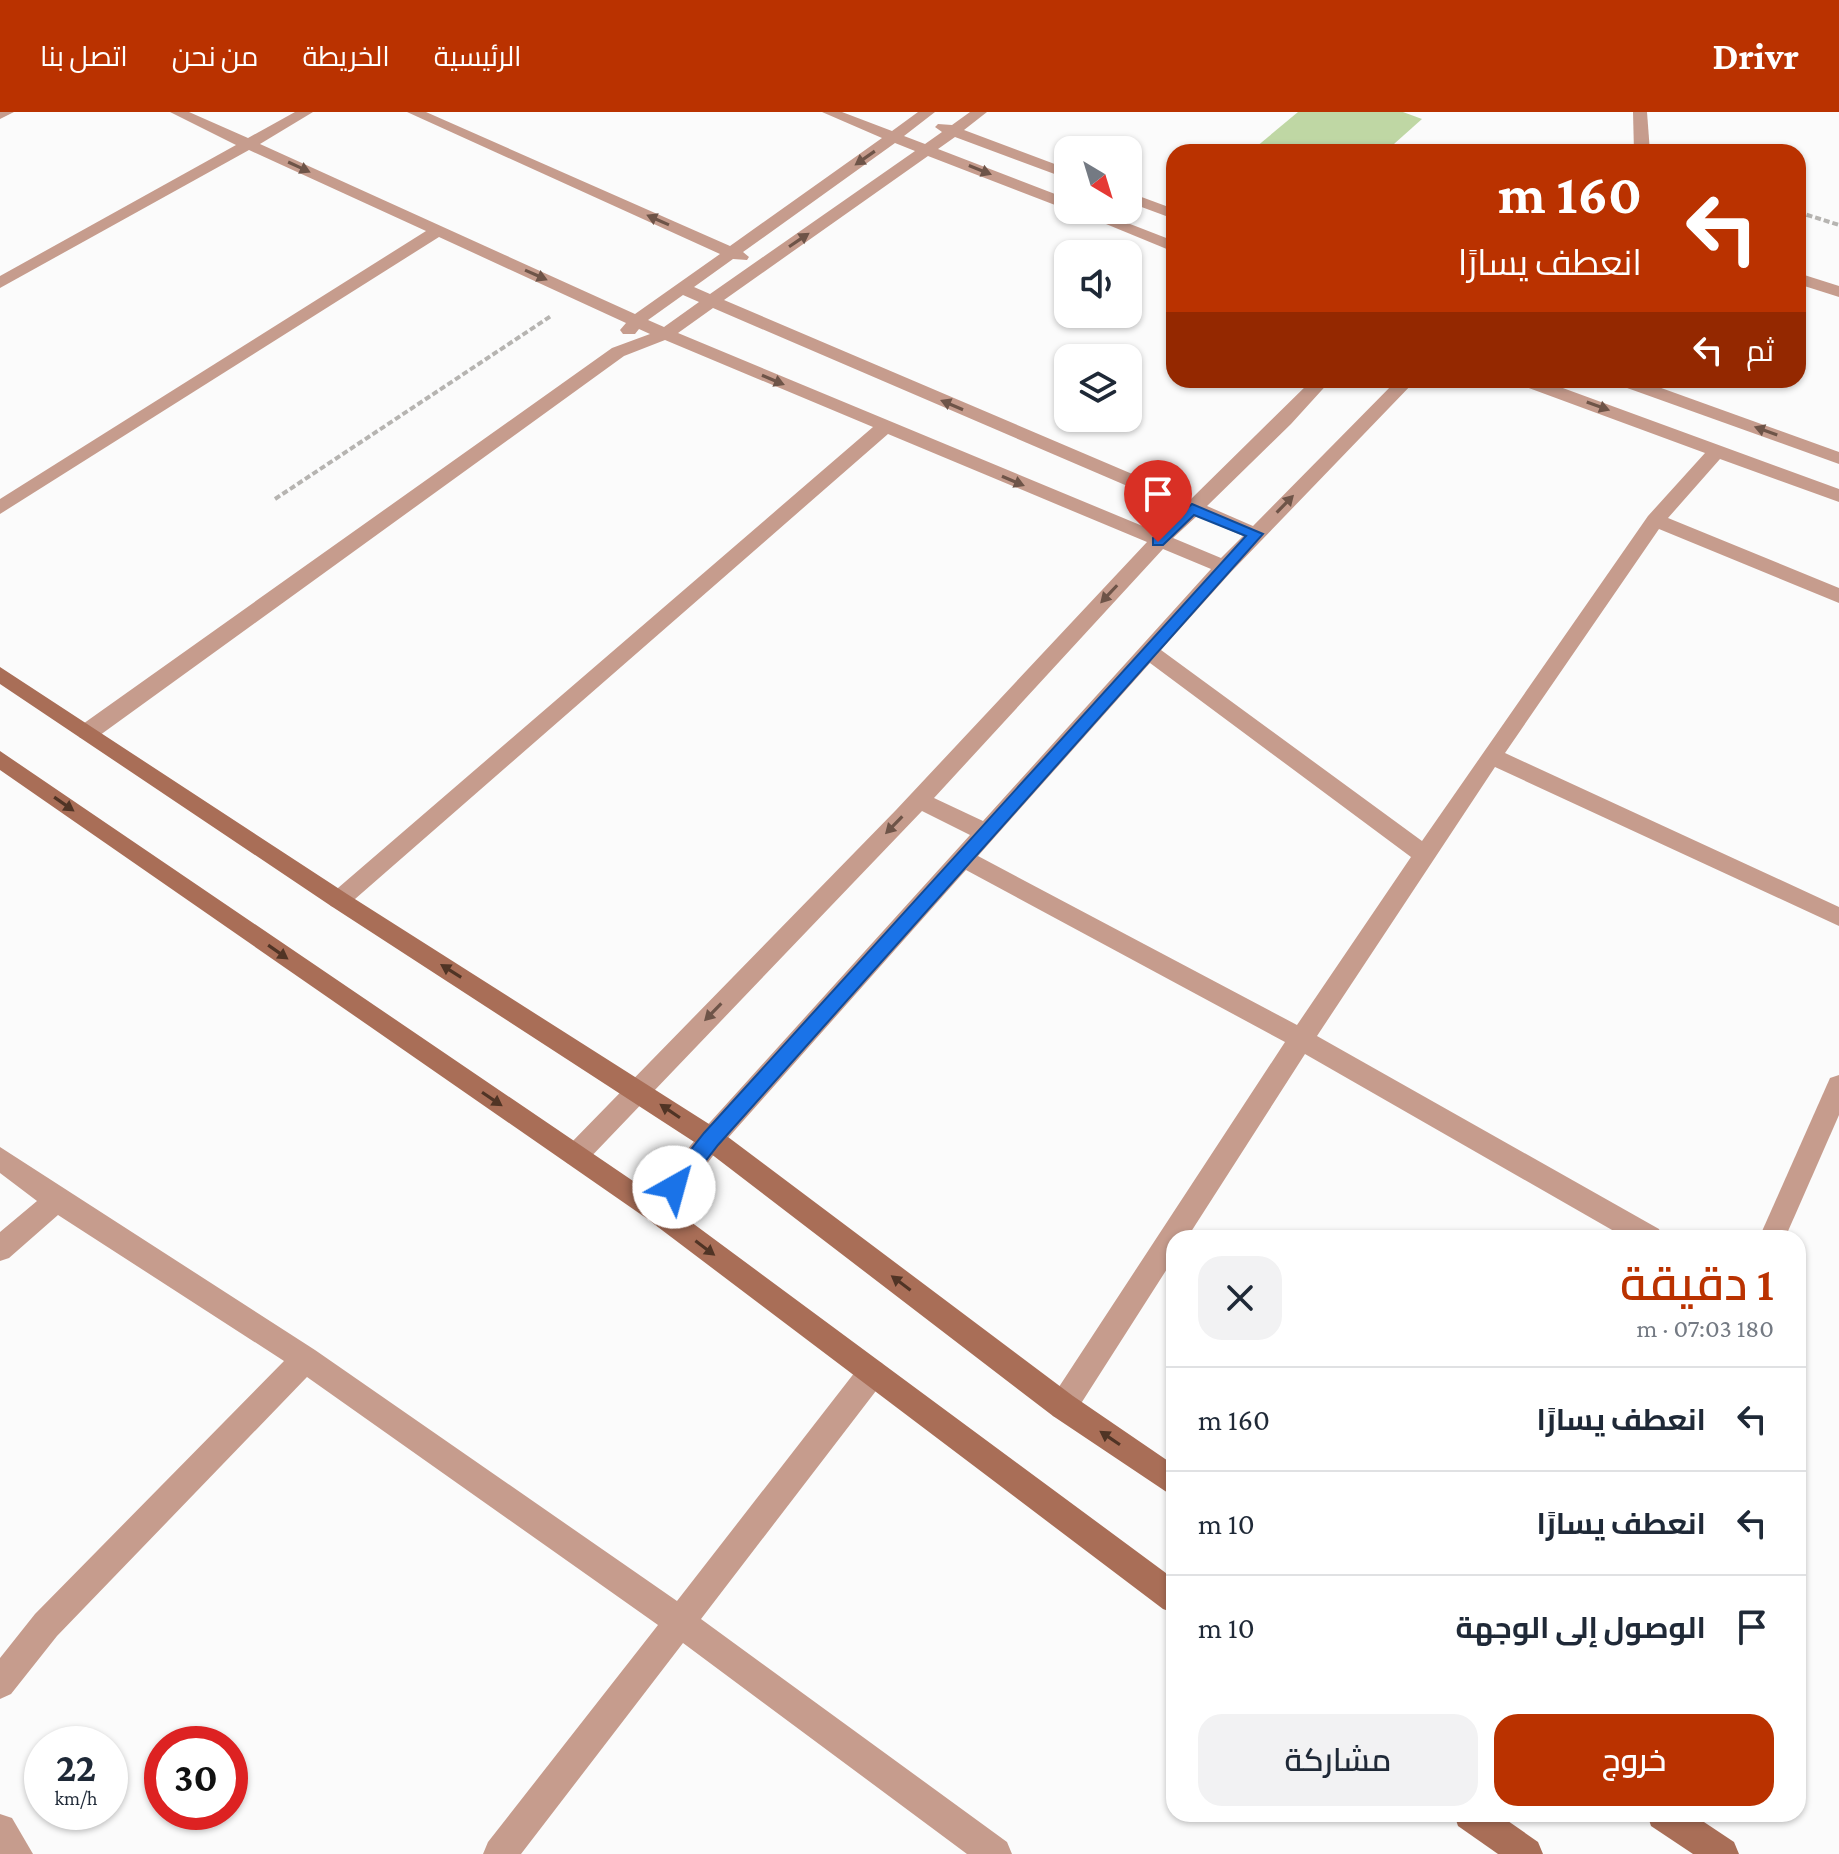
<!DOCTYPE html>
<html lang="ar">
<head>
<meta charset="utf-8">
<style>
	:root { --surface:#fff; --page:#f2f2f3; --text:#1f2937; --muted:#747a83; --line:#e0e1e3; --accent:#ba3200 }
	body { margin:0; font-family:"Crimson Pro",Cairo,serif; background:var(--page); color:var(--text); direction:rtl; height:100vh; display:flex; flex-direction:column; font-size:30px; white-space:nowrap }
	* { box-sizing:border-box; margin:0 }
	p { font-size:26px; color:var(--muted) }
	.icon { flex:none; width:44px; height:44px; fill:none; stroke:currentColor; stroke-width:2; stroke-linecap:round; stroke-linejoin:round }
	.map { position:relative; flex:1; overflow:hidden; direction:ltr }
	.details { position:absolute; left:1166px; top:1118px; width:640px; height:592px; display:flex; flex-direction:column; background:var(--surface); border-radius:24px; box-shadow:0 2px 6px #0004; direction:rtl }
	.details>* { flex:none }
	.guide { position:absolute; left:1166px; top:32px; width:640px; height:244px; border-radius:24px; box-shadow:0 2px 6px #0004; direction:rtl; background:#ba3200; color:#fff; overflow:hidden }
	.needle { width:52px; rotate:142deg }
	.buttons { position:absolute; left:1054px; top:24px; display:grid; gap:16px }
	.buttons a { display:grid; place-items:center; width:88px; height:88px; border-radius:16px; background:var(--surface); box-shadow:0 2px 6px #0004; font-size:40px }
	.speed { position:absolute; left:24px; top:1614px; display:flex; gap:16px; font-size:40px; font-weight:700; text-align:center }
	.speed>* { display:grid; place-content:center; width:104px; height:104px; border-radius:50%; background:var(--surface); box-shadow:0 2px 6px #0004; line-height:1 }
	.speed small { font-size:20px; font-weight:400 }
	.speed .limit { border:12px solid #d22; background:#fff; color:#111 }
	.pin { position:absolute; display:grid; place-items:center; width:68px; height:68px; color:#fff; margin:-82px -34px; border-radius:50% 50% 50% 0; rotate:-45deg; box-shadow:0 0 8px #0007 }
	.pin .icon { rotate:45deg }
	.me { position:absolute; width:88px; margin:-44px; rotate:38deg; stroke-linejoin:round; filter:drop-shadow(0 0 6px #0008) }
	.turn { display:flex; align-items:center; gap:28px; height:168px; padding:0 32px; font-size:36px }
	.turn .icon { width:104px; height:104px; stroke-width:2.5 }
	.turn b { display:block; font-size:56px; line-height:68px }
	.then { display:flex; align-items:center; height:76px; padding:0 32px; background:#0003; gap:16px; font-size:30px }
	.round { display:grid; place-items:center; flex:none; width:84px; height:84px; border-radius:24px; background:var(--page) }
	.overview { display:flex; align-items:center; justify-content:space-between; height:136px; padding:0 32px }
	h1 { font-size:48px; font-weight:600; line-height:60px; color:var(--accent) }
	.button { display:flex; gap:16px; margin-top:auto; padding:16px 32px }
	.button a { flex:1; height:92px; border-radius:24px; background:var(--accent); color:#fff; font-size:32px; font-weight:600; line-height:92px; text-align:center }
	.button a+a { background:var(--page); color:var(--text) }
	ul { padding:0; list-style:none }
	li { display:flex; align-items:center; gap:24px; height:104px; padding:0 32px; border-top:2px solid var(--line) }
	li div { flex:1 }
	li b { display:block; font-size:30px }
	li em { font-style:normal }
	header { display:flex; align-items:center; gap:48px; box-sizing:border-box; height:112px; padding:0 40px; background:var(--accent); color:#fff }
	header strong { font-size:38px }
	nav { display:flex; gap:44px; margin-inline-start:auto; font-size:28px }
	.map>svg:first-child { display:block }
	.green { fill:#bfd7a4 }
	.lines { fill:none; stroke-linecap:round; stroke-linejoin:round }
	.path { stroke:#b6b4b1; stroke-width:4; stroke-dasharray:6 3; stroke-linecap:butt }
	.street { fill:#c69c8d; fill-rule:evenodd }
	.secondary { fill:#a96e57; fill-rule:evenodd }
	.oneway { fill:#6e5448 }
	.oneway2 { fill:#503425 }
	.route { fill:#1a73e8; stroke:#114b97; stroke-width:2 }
</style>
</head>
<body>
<header>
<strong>Drivr</strong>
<nav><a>الرئيسية</a><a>الخريطة</a><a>من نحن</a><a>اتصل بنا</a></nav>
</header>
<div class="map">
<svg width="1839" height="1742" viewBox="0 0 1839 1742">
	<rect width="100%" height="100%" fill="#fbfbfb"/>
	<path class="green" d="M1298,0h105l19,7 -37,33h-135z"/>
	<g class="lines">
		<g class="path">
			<path d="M1798,100l41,13"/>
			<path d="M275,387l276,-183"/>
		</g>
		<g class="street">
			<path d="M0,0h14l-14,7z"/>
			<path d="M170,0h19l59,26 47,-26h18l-53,32 375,170 85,-60 -313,-142h19l304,134 152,-108 -60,-26h20l50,19 26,-19h17l-31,24 21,8 17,-12 -7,-5 3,-3 14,1 18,-13h17l-23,18 104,39v10l-113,-42 -17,12 130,50v11l-140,-54 -204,144 467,199 121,-119h19l-40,44 -84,82 46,20 144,-146h19l-185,192 -70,78 261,191 226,-325 57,-63 -187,-69 -3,-4h26l298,109v13l-119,-43 -52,59 171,70v15l-180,-74 -154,224 334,154v19l-344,-159 -178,269 342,193 4,9h-37l-321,-184 -118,184h-13v20l-101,158 -10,4 -10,-4 -4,-10 4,-10 232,-354 -319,-172 -246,277 -56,71 -9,4 -9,-4 -4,-8 4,-8 56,-71 268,-296 -48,-24 -337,352 -9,3 -9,-3 -4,-8 4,-8 329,-337 251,-268 -259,-108 -541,472 -8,3 -8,-3 -4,-6 4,-6 542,-467 -208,-87 -41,16 -528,382h-16l-3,-6 3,-6 532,-378 38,-14 -11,-5 -4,5h-12l-3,-4 6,-7 -187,-86 -439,277v-15l426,-268 -177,-81 -249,138v-12l236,-131zM895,31l20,8 -205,143 -16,-7 39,-28 14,1 2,-3 -6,-5zM683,183l16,7 -35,25 -16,-7zM713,196l468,201 -24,23 -479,-199zM1197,404l46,20 -22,22 -48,-20zM1163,437l48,20 -228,252 -49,-23zM1150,551l261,194 -114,168 -319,-169z"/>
			<path d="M1633,0h14l3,40h-16z"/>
			<path d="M1128,80l46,17v10l-46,-17z"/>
			<path d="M1072,98h22l80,31v11z"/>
			<path d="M1798,161l41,13v11l-41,-13z"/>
			<path d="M1613,268h26l200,72v12l-223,-80z"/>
			<path d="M1839,963v40l-54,123h-26l71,-160z"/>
			<path d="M0,1035l315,203 362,251 185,-238 10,-3 10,3 4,10 -4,10 -181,236 306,223 5,12h-45l-284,-211 -162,211h-38l5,-12 170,-217 -351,-248 -250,259 -46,58 -11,5v-41l35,-44 249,-253 -226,-146 -49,43 -9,3v-29l37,-31 -37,-28z"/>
			<path d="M0,1702l12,4 21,36h-33z"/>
		</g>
		<g class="secondary">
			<path d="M0,555l347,227 373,237 353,265 101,69v32l-121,-81 -351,-269 -371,-241 -331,-222z"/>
			<path d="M0,639l664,451 510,377v34l-11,-4 -517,-391 -646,-448z"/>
			<path d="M1454,1702h44l40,28 5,12h-45l-40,-28z"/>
			<path d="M1647,1702h45l42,28 5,12h-46l-42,-28z"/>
		</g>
	</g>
	<defs><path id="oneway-solid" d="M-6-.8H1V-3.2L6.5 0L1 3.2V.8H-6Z" transform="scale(2)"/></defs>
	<g class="oneway">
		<use href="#oneway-solid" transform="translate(865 46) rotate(145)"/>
		<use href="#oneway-solid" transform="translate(299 55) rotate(25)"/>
		<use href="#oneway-solid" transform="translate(980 58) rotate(22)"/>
		<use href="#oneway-solid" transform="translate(658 108) rotate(-156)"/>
		<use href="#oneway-solid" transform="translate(799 128) rotate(-34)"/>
		<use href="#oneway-solid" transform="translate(536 163) rotate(24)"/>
		<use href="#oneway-solid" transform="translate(773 268) rotate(23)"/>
		<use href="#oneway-solid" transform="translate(952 293) rotate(-157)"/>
		<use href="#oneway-solid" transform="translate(1598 294) rotate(20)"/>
		<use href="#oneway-solid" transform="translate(1766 319) rotate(-160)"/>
		<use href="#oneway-solid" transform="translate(1013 369) rotate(23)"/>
		<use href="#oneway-solid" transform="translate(1285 392) rotate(-46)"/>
		<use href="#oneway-solid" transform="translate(1109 482) rotate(133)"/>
		<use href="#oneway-solid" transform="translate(894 713) rotate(134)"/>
		<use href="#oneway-solid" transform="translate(713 900) rotate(134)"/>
	</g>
	<g class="oneway2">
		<use href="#oneway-solid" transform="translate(64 692) rotate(35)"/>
		<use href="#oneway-solid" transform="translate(278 840) rotate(35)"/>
		<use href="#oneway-solid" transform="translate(451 859) rotate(-148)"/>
		<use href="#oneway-solid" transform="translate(492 987) rotate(34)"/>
		<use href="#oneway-solid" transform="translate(670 999) rotate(-146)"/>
		<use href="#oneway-solid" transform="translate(705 1136) rotate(37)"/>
		<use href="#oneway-solid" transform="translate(901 1171) rotate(-143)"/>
		<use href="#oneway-solid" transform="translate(1110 1326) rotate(-146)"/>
	</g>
	<path class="route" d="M1192,392l71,30 -545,611 -37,48 -7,2 -7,-2 -3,-6 3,-7 37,-47 542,-597 -52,-21 -31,30h-10v-7z"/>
</svg>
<div class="buttons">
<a><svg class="needle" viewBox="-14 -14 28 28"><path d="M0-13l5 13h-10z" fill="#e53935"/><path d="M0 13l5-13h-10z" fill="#747a83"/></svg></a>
<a><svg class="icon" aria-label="sound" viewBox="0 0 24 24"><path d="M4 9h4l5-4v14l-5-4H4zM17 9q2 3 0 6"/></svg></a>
<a><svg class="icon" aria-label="layers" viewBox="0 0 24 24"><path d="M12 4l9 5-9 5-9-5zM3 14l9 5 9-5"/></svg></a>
</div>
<div class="speed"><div>22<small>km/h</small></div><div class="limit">30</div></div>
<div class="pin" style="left:1158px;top:430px;background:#d93025"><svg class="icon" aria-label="arrive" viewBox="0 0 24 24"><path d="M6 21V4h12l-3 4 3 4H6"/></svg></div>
<svg class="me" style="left:674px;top:1075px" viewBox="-20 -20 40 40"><circle r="19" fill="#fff"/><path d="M0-13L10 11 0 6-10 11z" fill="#1a73e8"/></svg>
<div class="guide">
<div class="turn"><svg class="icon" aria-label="left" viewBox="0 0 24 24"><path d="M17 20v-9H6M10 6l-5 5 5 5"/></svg><div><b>160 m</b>انعطف يسارًا</div></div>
<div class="then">ثم<svg class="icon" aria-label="left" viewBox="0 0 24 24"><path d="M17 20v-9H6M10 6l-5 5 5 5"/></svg></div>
</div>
<section class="details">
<div class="overview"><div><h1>1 دقيقة</h1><p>180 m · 07:03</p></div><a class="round"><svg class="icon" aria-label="close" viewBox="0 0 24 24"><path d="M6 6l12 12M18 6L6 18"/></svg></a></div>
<ul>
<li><svg class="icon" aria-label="left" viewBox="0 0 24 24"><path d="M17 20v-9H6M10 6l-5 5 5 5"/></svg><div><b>انعطف يسارًا</b></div><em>160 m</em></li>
<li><svg class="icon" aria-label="left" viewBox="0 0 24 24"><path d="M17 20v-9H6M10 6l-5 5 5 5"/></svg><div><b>انعطف يسارًا</b></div><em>10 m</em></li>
<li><svg class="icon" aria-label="arrive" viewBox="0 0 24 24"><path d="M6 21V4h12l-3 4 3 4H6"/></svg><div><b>الوصول إلى الوجهة</b></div><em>10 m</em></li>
</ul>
<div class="button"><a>خروج</a><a>مشاركة</a></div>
</section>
</div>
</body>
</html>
